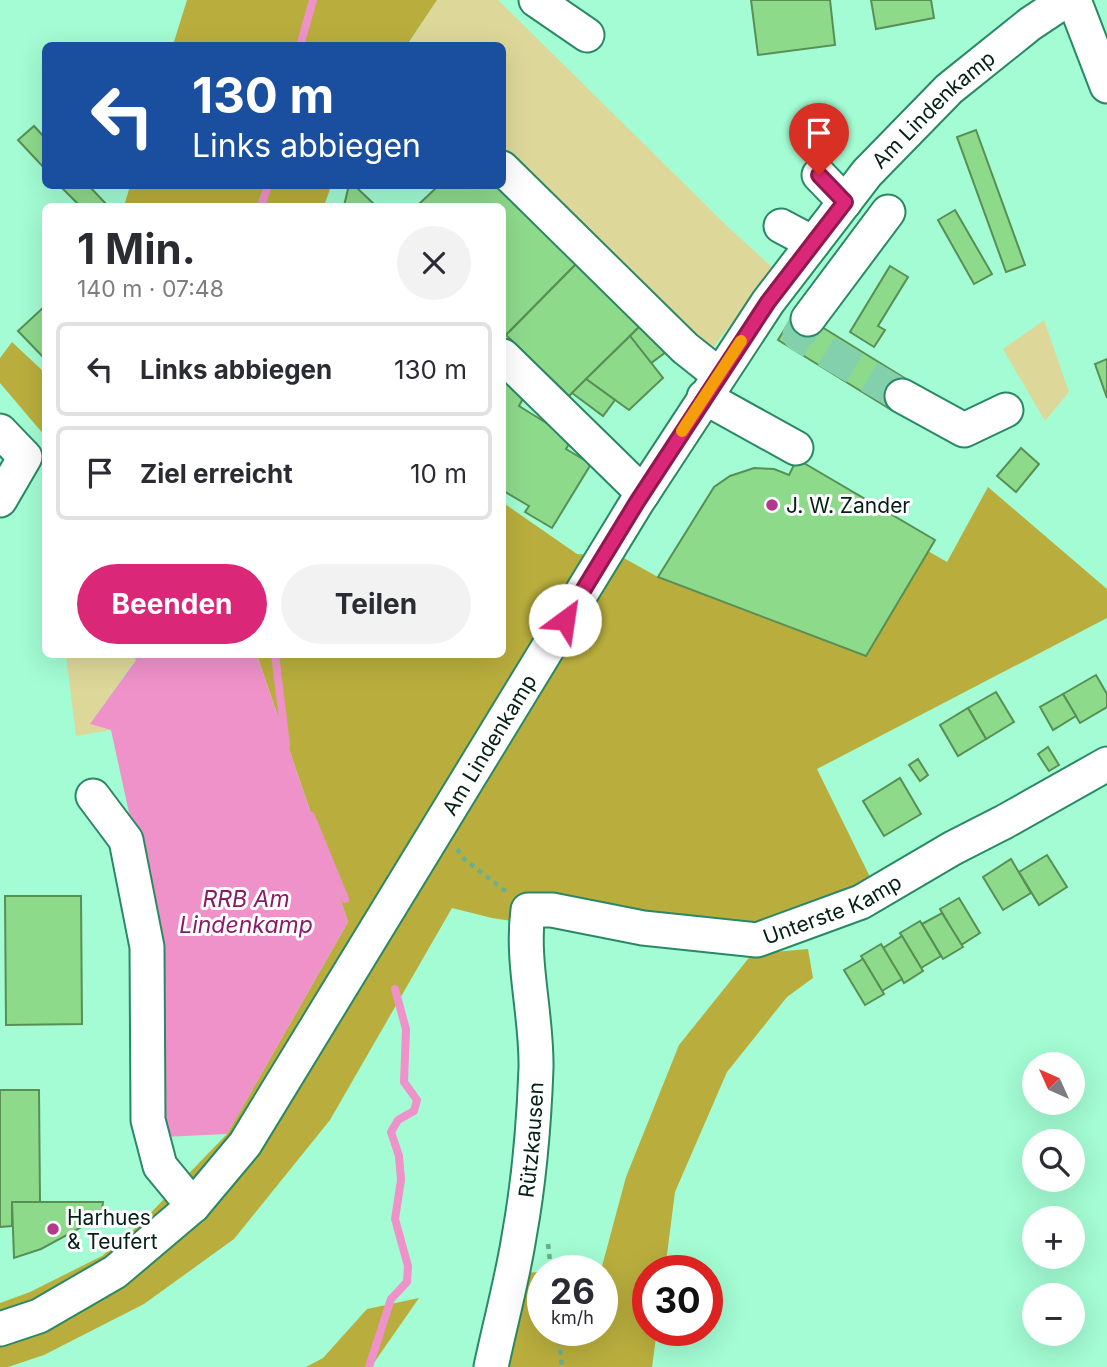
<!DOCTYPE html>
<html lang="de">
<head>
<meta charset="utf-8">
<style>
	:root { --surface:#fff; --page:#f2f2f3; --text:#2b2b33; --muted:#7c7c81; --line:#e1e1e2; --accent:#db2777 }
	body { margin:0; font-family:Inter,sans-serif; background:var(--page); color:var(--text); height:100vh; display:flex; flex-direction:column; font-size:26px; white-space:nowrap }
	* { box-sizing:border-box; margin:0 }
	p { font-size:23px; color:var(--muted) }
	.icon { flex:none; width:38px; height:38px; fill:none; stroke:currentColor; stroke-width:2; stroke-linecap:round; stroke-linejoin:round }
	.map { position:relative; flex:1; overflow:hidden }
	.panel { position:absolute; left:42px; top:203px; width:464px; height:455px; display:flex; flex-direction:column; background:var(--surface); border-radius:10px; box-shadow:0 7px 28px #0002 }
	.panel>* { flex:none }
	.banner { position:absolute; left:42px; top:42px; width:464px; height:147px; border-radius:10px; box-shadow:0 7px 28px #0002; background:#1a4fa0; color:#fff; overflow:hidden }
	.needle { width:46px; rotate:315deg }
	.fabs { position:absolute; left:1022px; top:1052px; display:grid; gap:14px }
	.fabs a { display:grid; place-items:center; width:63px; height:63px; border-radius:50%; background:var(--surface); box-shadow:0 7px 28px #0002; font-size:35px }
	.speed { position:absolute; left:527px; top:1255px; display:flex; gap:14px; font-size:35px; font-weight:700; text-align:center }
	.speed>* { display:grid; place-content:center; width:91px; height:91px; border-radius:50%; background:var(--surface); box-shadow:0 7px 28px #0002; line-height:1 }
	.speed small { font-size:18px; font-weight:400 }
	.speed .limit { border:10px solid #d22; background:#fff; color:#111 }
	.pin { position:absolute; display:grid; place-items:center; width:60px; height:60px; color:#fff; margin:-72px -30px; border-radius:50% 50% 50% 0; rotate:-45deg; box-shadow:0 0 7px #0007 }
	.pin .icon { rotate:45deg }
	.me { position:absolute; width:77px; margin:-38px; rotate:31deg; stroke-linejoin:round; filter:drop-shadow(0 0 5px #0008) }
	.turn { display:flex; align-items:center; gap:24px; height:147px; padding:0 35px; font-size:32px }
	.turn .icon { width:91px; height:91px; stroke-width:2.5 }
	.turn b { display:block; font-size:49px; line-height:60px }
	.round { display:grid; place-items:center; flex:none; width:74px; height:74px; border-radius:37px; background:var(--page) }
	.headline { display:flex; align-items:center; justify-content:space-between; height:119px; padding:0 35px }
	h1 { font-size:42px; font-weight:700; line-height:52px }
	.button { display:flex; gap:14px; margin-top:auto; padding:14px 35px }
	.button a { flex:1; height:80px; border-radius:42px; background:var(--accent); color:#fff; font-size:28px; font-weight:700; line-height:80px; text-align:center }
	.button a+a { background:var(--page); color:var(--text) }
	ul { padding:0; list-style:none }
	li { display:flex; align-items:center; gap:21px; height:94px; margin:0 14px 10px; padding:0 21px; border:4px solid var(--line); border-radius:10px }
	li div { flex:1 }
	li b { display:block; font-size:26px }
	li em { font-style:normal }
	.map>svg:first-child { display:block }
	.green { fill:#ddd899 }
	.forest { fill:#b9ae3d }
	.water { fill:#ef92ca }
	.lines { fill:none; stroke-linecap:round; stroke-linejoin:round }
	.stream { stroke:#ef92ca; stroke-width:8 }
	.building { fill:#8eda8b; stroke:#578f55; stroke-width:2 }
	.minor-tunnel { stroke:#83d0ad; stroke-width:33; stroke-dasharray:33 17; stroke-linecap:butt }
	.minor-casing { stroke:#2a8864; stroke-width:37 }
	.path { stroke:#6baf91; stroke-width:4.5; stroke-dasharray:5 5; stroke-linecap:butt }
	.minor { stroke:#fff; stroke-width:33 }
	.route-casing { stroke:#8e194d; stroke-width:18 }
	.route { stroke:#db2777; stroke-width:12 }
	.slow { stroke:#f59e0b; stroke-width:12 }
	.poi-dot { fill:#b4398c; stroke:#fff; stroke-width:2.5 }
	.labels { text-anchor:middle; dominant-baseline:central; stroke-width:6; stroke-linejoin:round; paint-order:stroke }
	.street-label { font-size:21px; fill:#042015; stroke:#fff }
	.poi-label { font-size:21px; fill:#042015; stroke:#fff; text-anchor:start }
	.water-label { font-size:23px; font-style:italic; fill:#881c67; stroke:#fff }
</style>
</head>
<body>
<div class="map">
<svg width="1107" height="1367" viewBox="0 0 1107 1367">
	<rect width="100%" height="100%" fill="#a3fcd3"/>
	<g class="green">
		<path d="M437,0h61l230,227 45,41 -70,93 -201,-209v-106h-95z"/>
		<path d="M1044,320l25,72 -24,29 -42,-72z"/>
		<path d="M66,655h65l5,4 -45,64 20,7 -35,6z"/>
	</g>
	<g class="forest">
		<path d="M187,0h250l-30,45h-234z"/>
		<path d="M130,186h201l-7,20h-200z"/>
		<path d="M12,342l33,31v63l-45,-53v-25z"/>
		<path d="M988,487l119,102v29l-290,151 54,110 -161,72 -218,-33 -40,-10 -122,212 -96,119 -90,65 -100,51 -36,12h-8v-64l30,-11 72,-36 35,-29 90,-93 121,-212 -91,-267 245,-1v-152l75,52 45,3 36,20 270,-26 19,11z"/>
		<path d="M808,949l5,29 -26,19 -60,75 -52,120 -10,78h-17v60h9l-5,37h-158l23,-94 25,-1v58h60v-60h-7h6l25,-93 53,-132 73,-91z"/>
		<path d="M419,1298l-48,69h-65l17,-9 44,-49z"/>
	</g>
	<path class="water" d="M131,655h126l91,267 -121,212 -63,3 -7,-196 -46,-211 -21,-6 46,-64z"/>
	<g class="lines">
		<g class="stream">
			<path d="M300,46l13,-46"/>
			<path d="M261,206l7,-20"/>
			<path d="M275,654l11,91"/>
			<path d="M311,816l34,83"/>
			<path d="M369,1367l22,-68 16,-17 1,-16 -13,-47 6,-39 -2,-24 -8,-24 7,-12 16,-9 3,-11 -13,-18 2,-53 -11,-40"/>
		</g>
	</g>
	<g class="building">
		<path d="M751,0h79l5,45 -77,10z"/>
		<path d="M871,0h60l3,18 -58,11z"/>
		<path d="M34,126l12,13v31l-28,-30z"/>
		<path d="M976,130l49,135 -19,7 -49,-135z"/>
		<path d="M60,186h29l19,20h-28z"/>
		<path d="M351,186h4l21,20h-32l4,-17z"/>
		<path d="M438,186h64l80,72 -76,77 -4,-4v-125h-85z"/>
		<path d="M955,210l37,64 -18,10 -36,-64z"/>
		<path d="M582,258l63,63 -76,75 -63,-61z"/>
		<path d="M890,266l18,11 -30,49 7,4 -11,17 -24,-15z"/>
		<path d="M46,305v55l-28,-29z"/>
		<path d="M796,311l115,71 -18,29 -115,-71z"/>
		<path d="M642,324l24,28 -15,11 -21,-27z"/>
		<path d="M630,336l33,42 -34,32 -43,-31z"/>
		<path d="M1107,359v39l-12,-34z"/>
		<path d="M502,376l25,15 -8,15 53,33 -6,10 25,15 -39,64 -27,-16 4,-6 -27,-16z"/>
		<path d="M586,379l29,21 -12,16 -31,-23z"/>
		<path d="M1021,448l18,16 -23,28 -19,-16z"/>
		<path d="M797,459l138,81 -69,116 -208,-79 56,-90 16,-11 24,-8 20,1 15,6z"/>
		<path d="M1096,675l11,19v13l-27,16 -17,-29z"/>
		<path d="M996,692l18,30 -28,17 -18,-31z"/>
		<path d="M1063,694l13,22 -23,14 -13,-23z"/>
		<path d="M968,708l18,31 -28,17 -18,-31z"/>
		<path d="M1048,747l11,18 -10,6 -11,-17z"/>
		<path d="M918,759l10,16 -8,6 -11,-16z"/>
		<path d="M900,778l21,36 -37,22 -21,-35z"/>
		<path d="M1047,855l20,32 -28,18 -20,-33z"/>
		<path d="M1011,859l20,34 -28,17 -20,-33z"/>
		<path d="M5,896h76l1,128 -76,1z"/>
		<path d="M959,898l21,35 -19,12 -21,-36z"/>
		<path d="M942,913l21,34 -20,12 -21,-35z"/>
		<path d="M920,921l21,35 -20,12 -21,-35z"/>
		<path d="M902,936l21,35 -19,12 -21,-35z"/>
		<path d="M881,944l21,35 -20,12 -21,-35z"/>
		<path d="M863,959l21,35 -19,11 -21,-35z"/>
		<path d="M0,1090h39l1,112h-28v24l-12,1z"/>
		<path d="M12,1202h91l-1,8 -22,18 -39,21 -27,9z"/>
	</g>
	<g class="lines">
		<path class="minor-tunnel" d="M808,319l-9,16 103,61"/>
		<g class="minor-casing">
			<g id="minor">
				<path d="M536,0l51,35"/>
				<path d="M1074,0l33,86"/>
				<path d="M502,168l183,180 34,27"/>
				<path d="M819,175l26,27"/>
				<path d="M781,226l32,17"/>
				<path d="M808,319l80,-107"/>
				<path d="M503,356l140,137"/>
				<path d="M902,396l62,34 42,-20"/>
				<path d="M704,397l92,51"/>
				<path d="M0,431l25,26 -25,43"/>
				<path d="M93,796l33,44 21,107 1,173 12,46 33,40"/>
				<path id="s1" d="M0,1329l39,-13 76,-44 78,-66 52,-62 392,-642 131,-200 99,-129 82,-84 81,-65 36,-24"/>
				<path id="s2" d="M491,1367c9,-43 21,-86 28,-130 10,-55 15,-113 17,-169 1,-53 -15,-106 -8,-158h24l91,18 114,12 104,-38 92,-54 51,-26 103,-58"/>
			</g>
		</g>
		<g class="path">
			<path d="M457,849l7,10 44,34"/>
			<path d="M548,1244l3,26"/>
			<path d="M558,1330l4,37"/>
		</g>
		<use href="#minor" class="minor"/>
	</g>
	<g class="lines">
		<g class="route-casing">
			<path id="route" d="M565,620l72,-118 131,-200 77,-100 -26,-27"/>
		</g>
		<use href="#route" class="route"/>
		<path class="slow" d="M682,431l59,-90"/>
	</g>
	<g class="poi-dot">
		<circle cx="772" cy="505" r="7"/>
		<circle cx="53" cy="1229" r="7"/>
	</g>
	<g class="labels">
		<g class="street-label">
			<text stroke="none"><textPath href="#s1" startOffset="1558">Am Lindenkamp</textPath></text>
			<text stroke="none"><textPath href="#s1" startOffset="780">Am Lindenkamp</textPath></text>
			<text stroke="none"><textPath href="#s2" startOffset="774">Unterste Kamp</textPath></text>
			<text stroke="none"><textPath href="#s2" startOffset="231">Rützkausen</textPath></text>
		</g>
		<g class="poi-label">
			<text x="786" y="505">J. W. Zander</text>
			<text x="67" y="1217">Harhues<tspan x="67" dy="24">&amp; Teufert</tspan></text>
		</g>
		<g class="water-label">
			<text x="246" y="899">RRB Am<tspan x="246" dy="26">Lindenkamp</tspan></text>
		</g>
	</g>
</svg>
<div class="fabs">
<a><svg class="needle" viewBox="-14 -14 28 28"><path d="M0-13l5 13h-10z" fill="#e53935"/><path d="M0 13l5-13h-10z" fill="#7c7c81"/></svg></a>
<a><svg class="icon" aria-label="search" viewBox="0 0 24 24"><circle cx="10" cy="10" r="6"/><path d="M15 15l6 6"/></svg></a>
<a>+</a>
<a>−</a>
</div>
<div class="speed"><div>26<small>km/h</small></div><div class="limit">30</div></div>
<div class="pin" style="left:819px;top:175px;background:#d93025"><svg class="icon" aria-label="arrive" viewBox="0 0 24 24"><path d="M6 21V4h12l-3 4 3 4H6"/></svg></div>
<svg class="me" style="left:565px;top:620px" viewBox="-20 -20 40 40"><circle r="19" fill="#fff"/><path d="M0-13L10 11 0 6-10 11z" fill="#db2777"/></svg>
<div class="banner">
<div class="turn"><svg class="icon" aria-label="left" viewBox="0 0 24 24"><path d="M17 20v-9H6M10 6l-5 5 5 5"/></svg><div><b>130 m</b>Links abbiegen</div></div>
</div>
<section class="panel">
<div class="headline"><div><h1>1 Min.</h1><p>140 m · 07:48</p></div><a class="round"><svg class="icon" aria-label="close" viewBox="0 0 24 24"><path d="M6 6l12 12M18 6L6 18"/></svg></a></div>
<ul>
<li><svg class="icon" aria-label="left" viewBox="0 0 24 24"><path d="M17 20v-9H6M10 6l-5 5 5 5"/></svg><div><b>Links abbiegen</b></div><em>130 m</em></li>
<li><svg class="icon" aria-label="arrive" viewBox="0 0 24 24"><path d="M6 21V4h12l-3 4 3 4H6"/></svg><div><b>Ziel erreicht</b></div><em>10 m</em></li>
</ul>
<div class="button"><a>Beenden</a><a>Teilen</a></div>
</section>
</div>
</body>
</html>
